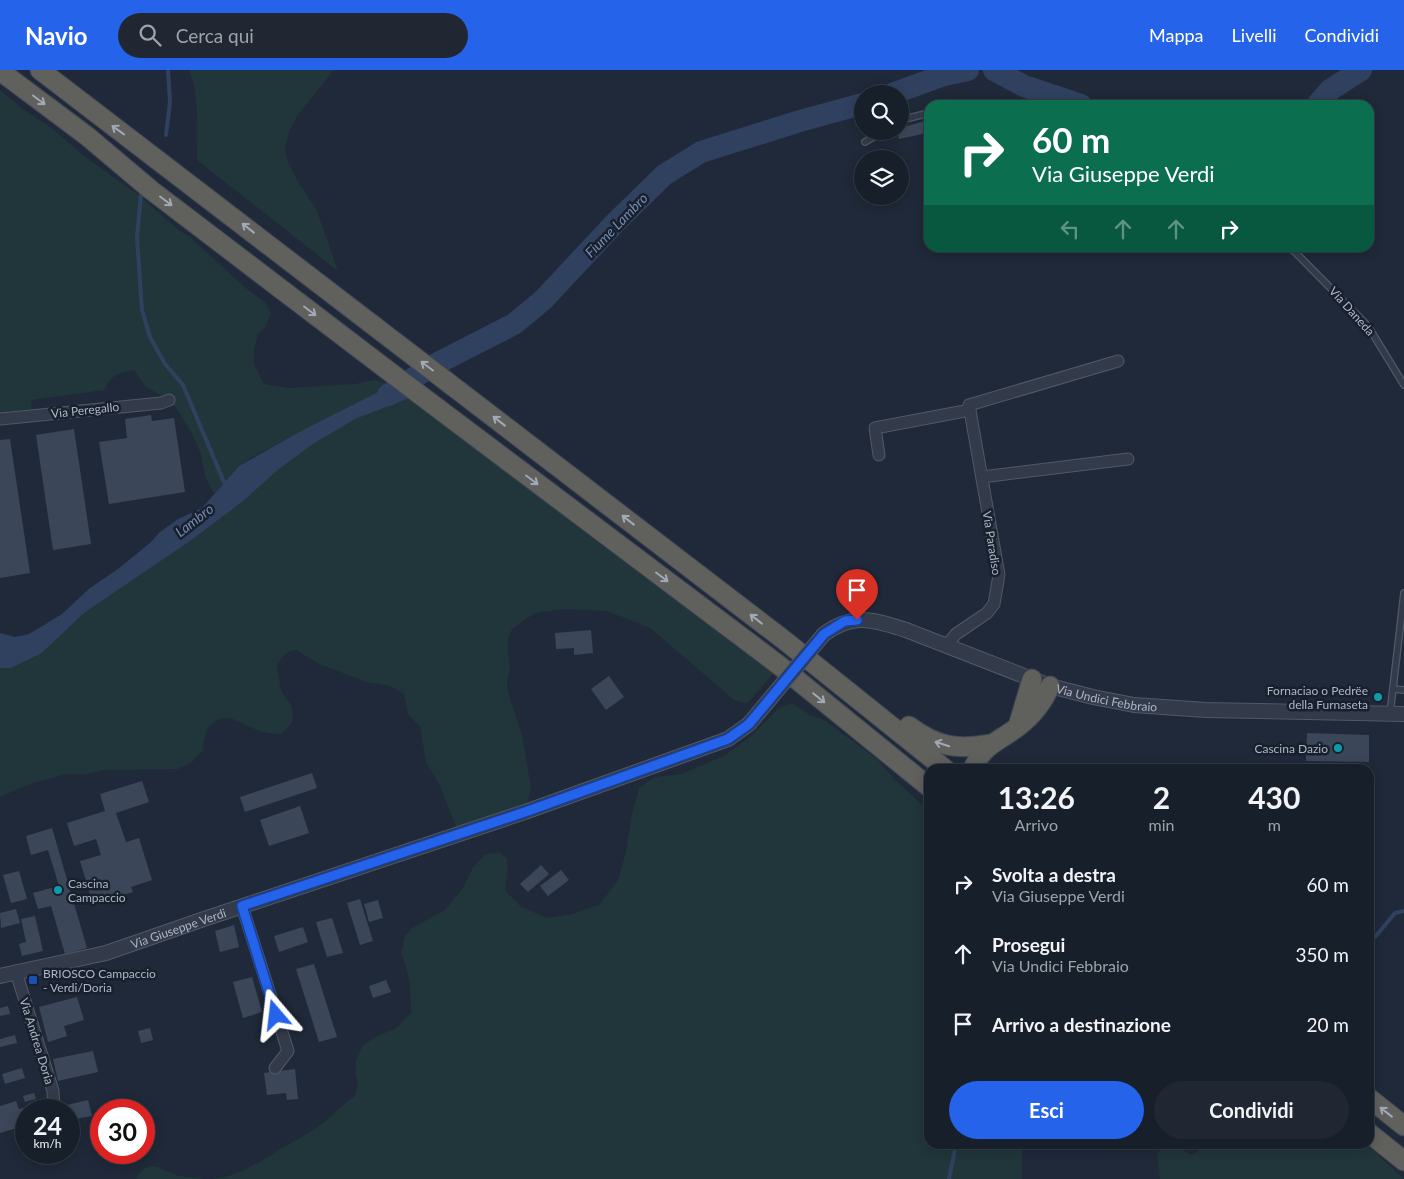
<!DOCTYPE html>
<html lang="it">
<head>
<meta charset="utf-8">
<style>
	:root { --surface:#171f2b; --page:#202733; --text:#f1f3f6; --muted:#9ea2a9; --line:#363d47; --accent:#2563eb }
	body { margin:0; font-family:Lato,sans-serif; background:var(--page); color:var(--text); height:100vh; display:flex; flex-direction:column; font-size:19px; white-space:nowrap }
	* { box-sizing:border-box; margin:0 }
	p { font-size:16px; color:var(--muted) }
	.icon { flex:none; width:28px; height:28px; fill:none; stroke:currentColor; stroke-width:2; stroke-linecap:round; stroke-linejoin:round }
	.map { position:relative; flex:1; overflow:hidden }
	.sheet { position:absolute; left:924px; top:694px; width:450px; height:385px; display:flex; flex-direction:column; background:var(--surface); border-radius:15px; box-shadow:0 2px 12px #0003,0 0 0 1px var(--line) }
	.sheet>* { flex:none }
	.hud { position:absolute; left:924px; top:30px; width:450px; height:152px; border-radius:15px; box-shadow:0 2px 12px #0003,0 0 0 1px var(--line); background:#0b6e4f; color:#fff; overflow:hidden }
	.buttons { position:absolute; left:854px; top:15px; display:grid; gap:10px }
	.buttons a { display:grid; place-items:center; width:55px; height:55px; border-radius:50%; background:var(--surface); box-shadow:0 2px 12px #0003,0 0 0 1px var(--line); font-size:25px }
	.speed { position:absolute; left:15px; top:1029px; display:flex; gap:10px; font-size:25px; font-weight:700; text-align:center }
	.speed>* { display:grid; place-content:center; width:65px; height:65px; border-radius:50%; background:var(--surface); box-shadow:0 2px 12px #0003,0 0 0 1px var(--line); line-height:1 }
	.speed small { font-size:12px; font-weight:400 }
	.speed .limit { border:8px solid #d22; background:#fff; color:#111 }
	.pin { position:absolute; display:grid; place-items:center; width:42px; height:42px; color:#fff; margin:-51px -21px; border-radius:50% 50% 50% 0; rotate:-45deg; box-shadow:0 0 5px #0007 }
	.pin .icon { rotate:45deg }
	.me { position:absolute; width:55px; margin:-28px; rotate:343deg; stroke-linejoin:round; filter:drop-shadow(0 0 4px #0008) }
	.turn { display:flex; align-items:center; gap:18px; height:105px; padding:0 25px; font-size:22px }
	.turn .icon { width:65px; height:65px; stroke-width:2.5 }
	.turn b { display:block; font-size:35px; line-height:42px }
	.lanes { display:flex; align-items:center; height:48px; padding:0 25px; background:#0003; justify-content:center; gap:25px; direction:ltr }
	.lanes .off { opacity:.35 }
	.eta { display:flex; justify-content:space-evenly; align-items:center; height:85px; text-align:center }
	.eta b { font-size:30px; font-weight:700; line-height:35px }
	.cta { display:flex; gap:10px; margin-top:auto; padding:10px 25px }
	.cta a { flex:1; height:58px; border-radius:30px; background:var(--accent); color:#fff; font-size:20px; font-weight:700; line-height:58px; text-align:center }
	.cta a+a { background:var(--page); color:var(--text) }
	ul { padding:0; list-style:none }
	li { display:flex; align-items:center; gap:15px; height:70px; padding:0 25px }
	li div { flex:1 }
	li b { display:block; font-size:19px }
	li em { font-style:normal }
	header { display:flex; align-items:center; gap:30px; box-sizing:border-box; height:70px; padding:0 25px; background:var(--accent); color:#fff }
	header strong { font-size:24px }
	nav { display:flex; gap:28px; margin-inline-start:auto; font-size:18px }
	.search { width:350px; height:45px; background:var(--page); display:flex; align-items:center; gap:12px; box-sizing:border-box; padding:0 18px; border-radius:28px; color:var(--muted); font-size:19px }
	.map>svg:first-child { display:block }
	.green { fill:#21363a }
	.water { fill:#304160 }
	.lines { fill:none; stroke-linecap:round; stroke-linejoin:round }
	.stream { stroke:#304160; stroke-width:4 }
	.river { stroke:#304160; stroke-width:22 }
	.building { fill:#3b4759 }
	.service-casing { stroke:#505967; stroke-width:8 }
	.minor-casing { stroke:#505967; stroke-width:13 }
	.tertiary-casing { stroke:#505967; stroke-width:16 }
	.trunk-casing { stroke:#3d4654; stroke-width:21 }
	.service { stroke:#333b4a; stroke-width:5.5 }
	.minor { stroke:#333b4a; stroke-width:11 }
	.tertiary { stroke:#333b4a; stroke-width:14 }
	.trunk { stroke:#60605c; stroke-width:19 }
	.tertiary-bridge-casing { stroke:#505967; stroke-width:16; stroke-linecap:butt }
	.tertiary-bridge { stroke:#333b4a; stroke-width:14 }
	.oneway { stroke:#a1a9b6 }
	.route-casing { stroke:#184099; stroke-width:12 }
	.route { stroke:#2563eb; stroke-width:9 }
	.culture-dot { fill:#0f9aa8; stroke:#18202e; stroke-width:2 }
	.transit-dot { fill:#1a4fb4; stroke:#18202e; stroke-width:2 }
	.labels { text-anchor:middle; dominant-baseline:central; stroke-width:5; stroke-linejoin:round; paint-order:stroke }
	.street-label { font-size:12px; fill:#adb6c6; stroke:#18202e }
	.poi-label { font-size:12px; fill:#adb6c6; stroke:#18202e; text-anchor:end }
	.water-label { font-size:14px; font-style:italic; fill:#748ab1; stroke:#18202e }
</style>
</head>
<body>
<header>
<strong>Navio</strong>
<div class="search"><svg class="icon" aria-label="search" viewBox="0 0 24 24"><circle cx="10" cy="10" r="6"/><path d="M15 15l6 6"/></svg>Cerca qui</div>
<nav><a>Mappa</a><a>Livelli</a><a>Condividi</a></nav>
</header>
<div class="map">
<svg width="1404" height="1109" viewBox="0 0 1404 1109">
	<rect width="100%" height="100%" fill="#1f2939"/>
	<g class="green">
		<path d="M189,0h145l-37,46 -8,16 -4,16 3,15 9,17 20,31 21,60 -141,-111c0,-28 3,-65 -8,-90z"/>
		<path d="M0,20l23,19 30,20 31,27 53,38 43,37 10,6 57,52 18,13 6,11 -6,14 -7,7 -4,16v14l10,20 25,4 66,-4 19,-4 18,5 -140,72 -13,9 -25,28 -9,-18 -4,-22 -10,-22 -15,-24 -7,-8 -24,-14 -11,-16c-14,3 -24,4 -29,20l-74,10 1,9 -32,4z"/>
		<path d="M410,328l190,146 99,70 74,60 -26,30 -13,-4 -84,-72 -43,-17 -42,-2 -30,4 -23,16 -4,11v13l2,16 -3,15 3,15 12,35 9,54 -6,24 -66,22 -19,-48 -14,-24 -6,-35 -12,-13 -4,-20 -14,-8 -24,-4 -49,-19 -21,-13 -7,1 -6,5 -6,9 4,26 10,14 2,10 -2,9 -10,10c-14,0 -25,-4 -38,-10 -3,-2 -7,-4 -10,-5 -22,-5 -30,13 -30,31l-11,12 -14,7 -74,1 -18,4h-20l-36,10 -30,13v-129h11l31,-15 42,-40 109,-74 50,-38 36,-33 34,-24 42,-25z"/>
		<path d="M792,633l18,12 14,5 53,39 18,21 34,31v333h93v35h-810c28,-2 53,-21 77,-35 10,-6 21,-11 30,-18 13,-9 23,-22 36,-30l3,-13 -2,-8v-15l7,-15 16,-10 16,-6 16,-16 -1,-28 -4,-19 -5,-12 4,-18 7,-8 33,-18 18,-22 10,-21 13,-13 13,-1 8,5 1,8 -3,24 16,17 26,11 26,-4 27,-10 18,-24 8,-28 6,-39 7,-25 16,-11 26,-3 43,-18 27,-20 27,-27z"/>
		<path d="M1207,1074h159l38,35h-244l-3,-26 8,-7 16,3 11,6z"/>
		<path d="M149,1096l8,1 22,9 24,3h-67l6,-9z"/>
	</g>
	<path class="water" d="M392,315l18,13 -55,21 -42,25 -33,24 -37,33 -50,38 -109,74 -42,40 -31,15h-11v-35l15,4 14,-3 33,-20 28,-26 28,-19 32,-26 10,-11 18,-13 24,-11 37,-42 64,-36z"/>
	<g class="lines">
		<g class="stream">
			<path d="M166,65l4,-33 -2,-32"/>
			<path d="M141,125l-4,42 5,73 8,27 15,27 18,21 43,102"/>
			<path d="M1369,870l7,-4 19,-23 9,-2"/>
			<path d="M949,1109l7,-35"/>
		</g>
		<g class="river">
			<path d="M994,0l30,16 57,19"/>
			<path d="M892,24l52,-19 24,-5"/>
			<path d="M1317,35l13,-15 31,-20"/>
			<path d="M388,325l42,-28 84,-43 29,-24 72,-77 49,-48 37,-23 99,-31 62,-17"/>
		</g>
	</g>
	<g class="building">
		<path d="M925,51l2,12 -28,6 -2,-8h3v-3z"/>
		<path d="M151,345l1,6 22,-3 11,74 -76,12 -10,-62 28,-4 -2,-19z"/>
		<path d="M74,359l17,115 -38,6 -17,-115z"/>
		<path d="M10,369l20,134 -30,5v-138z"/>
		<path d="M591,560l2,23 -19,2v-7l-18,1 -1,-16z"/>
		<path d="M609,606l15,21 -18,13 -15,-21z"/>
		<path d="M1307,663l62,2v27l-63,-1z"/>
		<path d="M312,703l5,15 -72,24 -5,-15z"/>
		<path d="M142,711l7,21 -33,11 10,29 13,-4 13,42 -21,7 2,5 -40,12 -13,-43 21,-6 -5,-16 -22,7 -7,-23 38,-12 -5,-17z"/>
		<path d="M300,736l9,27 -40,13 -9,-26z"/>
		<path d="M52,758l35,120 -22,6 -14,-48 -13,3 -5,-16 26,-7 -11,-36 -17,5 -5,-19z"/>
		<path d="M541,795l8,9 -21,18 -8,-8z"/>
		<path d="M561,800l8,10 -21,16 -8,-10z"/>
		<path d="M19,801l8,28 -16,4 -8,-28z"/>
		<path d="M360,829l13,42 -13,4 -13,-42z"/>
		<path d="M378,830l5,18 -14,4 -5,-18z"/>
		<path d="M16,839l4,14 -19,5 -1,-15z"/>
		<path d="M35,846l8,35 -21,5 -3,-12 7,-2 -5,-23z"/>
		<path d="M332,848l11,35 -16,4 -11,-35z"/>
		<path d="M234,855l5,22 -19,5 -5,-21z"/>
		<path d="M303,857l5,15 -29,10 -5,-16z"/>
		<path d="M314,894l23,73 -18,5 -23,-73z"/>
		<path d="M252,907l10,35 -19,6 -10,-36z"/>
		<path d="M386,910l5,12 -18,6 -4,-12z"/>
		<path d="M77,927l7,23 -20,6 3,10 -19,6 -9,-35z"/>
		<path d="M8,936l2,8 -10,2v-8z"/>
		<path d="M150,958l3,12 -12,3 -3,-12z"/>
		<path d="M15,965l2,8 -17,4v-8z"/>
		<path d="M93,981l5,21 -40,9 -5,-22z"/>
		<path d="M22,998l3,10 -20,6 -3,-10z"/>
		<path d="M295,999l3,30 -11,1 -1,-7 -19,2 -3,-22z"/>
		<path d="M34,1023l2,6 -11,3 -2,-6z"/>
		<path d="M88,1030l4,16 -22,4 -3,-15z"/>
		<path d="M16,1031l3,8 18,-5 2,6h-13v17l-8,3 -1,-2 -17,5v-27z"/>
	</g>
	<g class="lines">
		<g class="service-casing">
			<g id="service">
				<path d="M900,51l5,-2 24,-6"/>
				<path d="M865,72l18,-11"/>
				<path d="M1288,178l6,3 74,75 36,59"/>
				<path d="M1393,619l11,1"/>
				<path d="M1390,644l14,-121"/>
			</g>
		</g>
		<g class="minor-casing">
			<g id="minor">
				<path d="M0,349l161,-16 8,-3"/>
				<path d="M879,385l-4,-27 95,-18"/>
				<path d="M982,407l146,-18"/>
				<path d="M946,576l10,-12 31,-21 7,-9 5,-29 -30,-170 149,-44"/>
				<path d="M242,836l46,145 -13,17"/>
				<path d="M16,902l37,119 1,19"/>
			</g>
		</g>
		<g class="tertiary-casing">
			<g id="tertiary">
				<path id="s1" d="M824,564c30,-22 50,-14 82,-4l144,56 43,11 41,8 72,5 198,4"/>
				<path id="s2" d="M0,906l106,-23 95,-33 324,-108 203,-73 21,-15"/>
			</g>
		</g>
		<g class="trunk-casing">
			<g id="trunk">
				<path d="M40,0l744,570 161,129"/>
				<path d="M0,1l87,65 64,54 256,195 373,281 149,121"/>
				<path d="M909,656c28,21 48,24 81,18"/>
				<path d="M1018,656l14,-47"/>
				<path d="M973,699c9,-24 27,-28 46,-43 14,-11 24,-23 31,-40"/>
				<path d="M1369,1028l35,28"/>
				<path d="M1369,1063l35,28"/>
			</g>
		</g>
		<use href="#service" class="service"/>
		<use href="#minor" class="minor"/>
		<use href="#tertiary" class="tertiary"/>
		<use href="#trunk" class="trunk"/>
		<g class="tertiary-bridge-casing">
			<path id="tertiary-bridge" d="M749,654l75,-90"/>
		</g>
		<use href="#tertiary-bridge" class="tertiary-bridge"/>
	</g>
	<defs><path id="oneway-shaft" d="M-6 0H5M1.5-3L5.5 0L1.5 3" fill="none" stroke-width="1.6" stroke-linecap="round" stroke-linejoin="round" transform="scale(1.25)"/></defs>
	<g class="oneway">
		<use href="#oneway-shaft" transform="translate(39 30) rotate(37)"/>
		<use href="#oneway-shaft" transform="translate(118 60) rotate(-144)"/>
		<use href="#oneway-shaft" transform="translate(166 131) rotate(37)"/>
		<use href="#oneway-shaft" transform="translate(248 158) rotate(-142)"/>
		<use href="#oneway-shaft" transform="translate(310 241) rotate(37)"/>
		<use href="#oneway-shaft" transform="translate(427 296) rotate(-143)"/>
		<use href="#oneway-shaft" transform="translate(499 351) rotate(-142)"/>
		<use href="#oneway-shaft" transform="translate(532 410) rotate(37)"/>
		<use href="#oneway-shaft" transform="translate(628 450) rotate(-142)"/>
		<use href="#oneway-shaft" transform="translate(662 507) rotate(37)"/>
		<use href="#oneway-shaft" transform="translate(756 549) rotate(-142)"/>
		<use href="#oneway-shaft" transform="translate(819 628) rotate(39)"/>
		<use href="#oneway-shaft" transform="translate(942 674) rotate(-162)"/>
		<use href="#oneway-shaft" transform="translate(1386 1042) rotate(-142)"/>
	</g>
	<g class="lines">
		<g class="route-casing">
			<path id="route" d="M276,945l-34,-109 283,-94 203,-73 21,-15 75,-90 21,-13 12,-1"/>
		</g>
		<use href="#route" class="route"/>
	</g>
	<g class="culture-dot">
		<circle cx="1378" cy="627" r="5"/>
		<circle cx="1338" cy="678" r="5"/>
		<circle cx="58" cy="820" r="5"/>
	</g>
	<rect class="transit-dot" x="28" y="905" width="10" height="10" rx="2.5"/>
	<g class="labels">
		<g class="street-label">
			<text transform="translate(1352 241) rotate(48)">Via Daneda</text>
			<text transform="translate(85 340) rotate(-6)">Via Peregallo</text>
			<text transform="translate(992 473) rotate(81)">Via Paradiso</text>
			<text stroke="none"><textPath href="#s1" startOffset="299">Via Undici Febbraio</textPath></text>
			<text stroke="none"><textPath href="#s2" startOffset="185">Via Giuseppe Verdi</textPath></text>
			<text transform="translate(37 971) rotate(73)">Via Andrea Doria</text>
		</g>
		<g class="poi-label">
			<text x="1368" y="620">Fornaciao o Pedrëe<tspan x="1368" dy="14">della Furnaseta</tspan></text>
			<text x="1328" y="678">Cascina Dazio</text>
			<text x="68" y="813" text-anchor="start">Cascina<tspan x="68" dy="14">Campaccio</tspan></text>
			<text x="43" y="903" text-anchor="start">BRIOSCO Campaccio<tspan x="43" dy="14">- Verdi/Doria</tspan></text>
		</g>
		<g class="water-label">
			<text transform="translate(616 155) rotate(-46)">Fiume Lambro</text>
			<text transform="translate(194 450) rotate(-38)">Lambro</text>
		</g>
	</g>
</svg>
<div class="buttons">
<a><svg class="icon" aria-label="search" viewBox="0 0 24 24"><circle cx="10" cy="10" r="6"/><path d="M15 15l6 6"/></svg></a>
<a><svg class="icon" aria-label="layers" viewBox="0 0 24 24"><path d="M12 4l9 5-9 5-9-5zM3 14l9 5 9-5"/></svg></a>
</div>
<div class="speed"><div>24<small>km/h</small></div><div class="limit">30</div></div>
<div class="pin" style="left:857px;top:550px;background:#d93025"><svg class="icon" aria-label="arrive" viewBox="0 0 24 24"><path d="M6 21V4h12l-3 4 3 4H6"/></svg></div>
<svg class="me" style="left:276px;top:945px" viewBox="-20 -20 40 40"><path d="M0-17L14 15 0 8-14 15z" fill="#2563eb" stroke="#fff" stroke-width="4"/></svg>
<div class="hud">
<div class="turn"><svg class="icon" aria-label="right" viewBox="0 0 24 24"><path d="M7 20v-9h11M14 6l5 5-5 5"/></svg><div><b>60 m</b>Via Giuseppe Verdi</div></div>
<div class="lanes"><svg class="icon off" aria-label="left" viewBox="0 0 24 24"><path d="M17 20v-9H6M10 6l-5 5 5 5"/></svg><svg class="icon off" aria-label="ahead" viewBox="0 0 24 24"><path d="M12 20V5M6 11l6-6 6 6"/></svg><svg class="icon off" aria-label="ahead" viewBox="0 0 24 24"><path d="M12 20V5M6 11l6-6 6 6"/></svg><svg class="icon" aria-label="right" viewBox="0 0 24 24"><path d="M7 20v-9h11M14 6l5 5-5 5"/></svg></div>
</div>
<section class="sheet">
<div class="eta">
<div><b>13:26</b><p>Arrivo</p></div>
<div><b>2</b><p>min</p></div>
<div><b>430</b><p>m</p></div>
</div>
<ul>
<li><svg class="icon" aria-label="right" viewBox="0 0 24 24"><path d="M7 20v-9h11M14 6l5 5-5 5"/></svg><div><b>Svolta a destra</b><p>Via Giuseppe Verdi</p></div><em>60 m</em></li>
<li><svg class="icon" aria-label="ahead" viewBox="0 0 24 24"><path d="M12 20V5M6 11l6-6 6 6"/></svg><div><b>Prosegui</b><p>Via Undici Febbraio</p></div><em>350 m</em></li>
<li><svg class="icon" aria-label="arrive" viewBox="0 0 24 24"><path d="M6 21V4h12l-3 4 3 4H6"/></svg><div><b>Arrivo a destinazione</b></div><em>20 m</em></li>
</ul>
<div class="cta"><a>Esci</a><a>Condividi</a></div>
</section>
</div>
</body>
</html>
